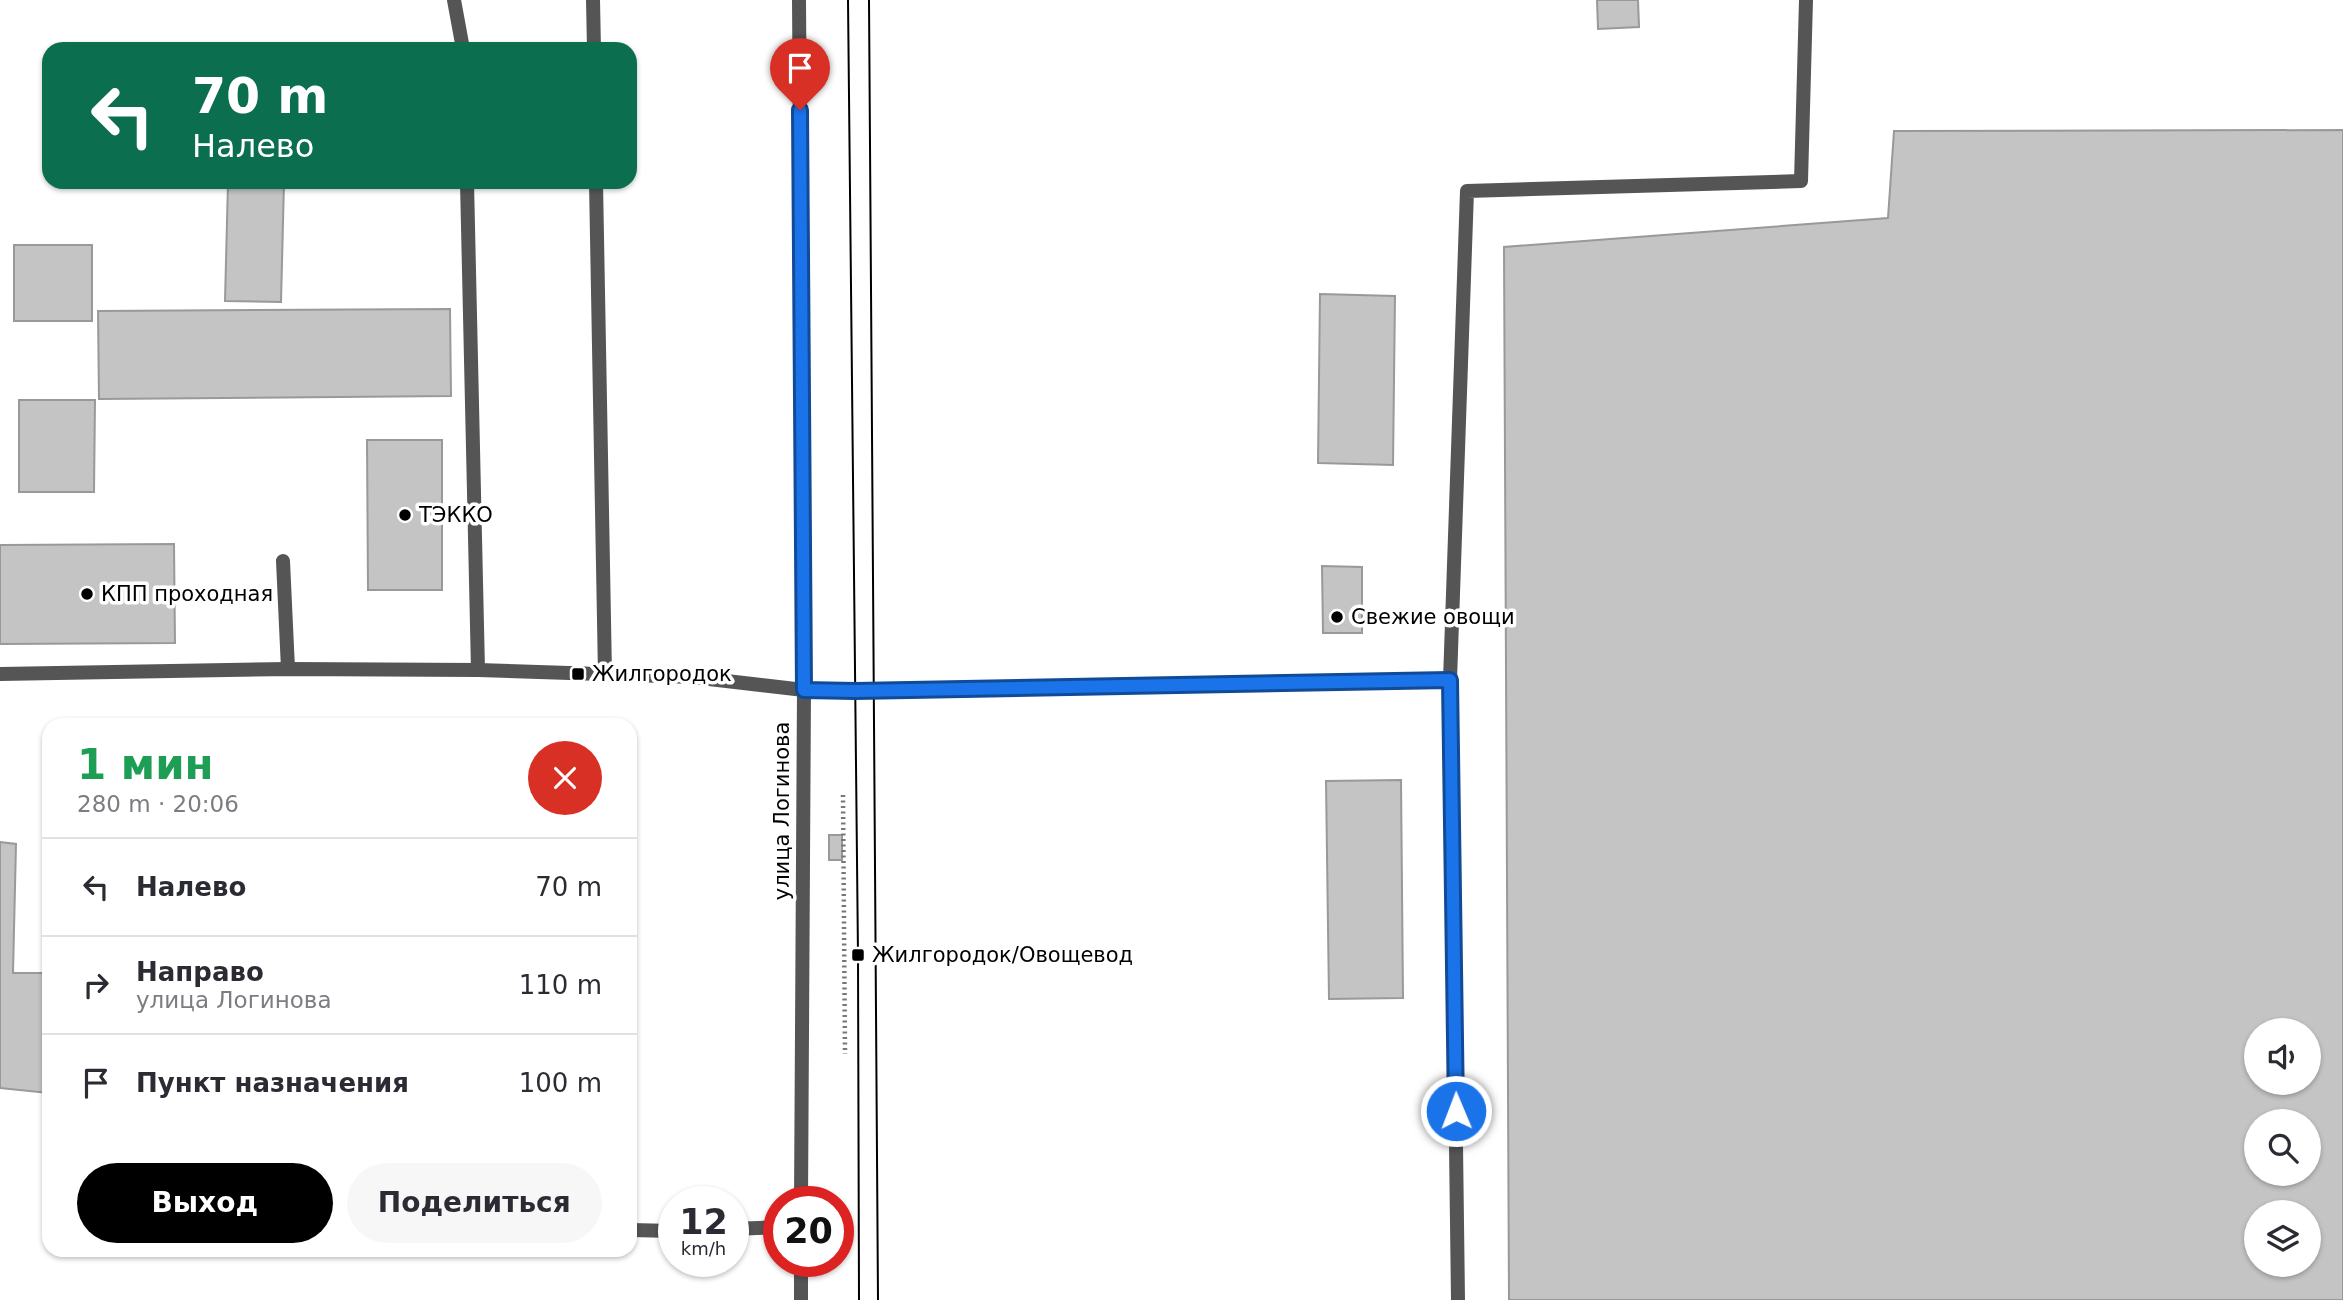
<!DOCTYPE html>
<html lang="ru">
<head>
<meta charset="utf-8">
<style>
	:root { --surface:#fff; --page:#f7f7f7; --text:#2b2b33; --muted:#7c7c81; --line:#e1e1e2; --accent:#000 }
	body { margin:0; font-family:"DejaVu Sans",sans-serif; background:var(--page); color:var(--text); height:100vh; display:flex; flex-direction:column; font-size:26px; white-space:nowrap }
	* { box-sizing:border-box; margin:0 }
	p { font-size:23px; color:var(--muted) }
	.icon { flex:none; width:38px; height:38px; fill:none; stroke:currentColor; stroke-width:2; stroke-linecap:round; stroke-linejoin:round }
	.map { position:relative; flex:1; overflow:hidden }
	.panel { position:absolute; left:42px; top:718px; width:595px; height:539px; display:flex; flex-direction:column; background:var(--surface); border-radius:21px; box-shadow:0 2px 5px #0004 }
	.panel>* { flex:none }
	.banner { position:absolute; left:42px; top:42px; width:595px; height:147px; border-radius:21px; box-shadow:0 2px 5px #0004; background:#0b6e4f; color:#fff; overflow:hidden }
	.fabs { position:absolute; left:2244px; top:1018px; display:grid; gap:14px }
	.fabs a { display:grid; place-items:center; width:77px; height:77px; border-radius:50%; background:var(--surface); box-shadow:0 2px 5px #0004; font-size:35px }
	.speed { position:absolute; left:658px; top:1186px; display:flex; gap:14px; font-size:35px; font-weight:700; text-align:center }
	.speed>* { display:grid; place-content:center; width:91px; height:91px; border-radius:50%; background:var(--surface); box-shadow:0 2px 5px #0004; line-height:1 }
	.speed small { font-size:18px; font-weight:400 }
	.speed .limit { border:10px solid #d22; background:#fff; color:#111 }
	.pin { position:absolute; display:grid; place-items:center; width:60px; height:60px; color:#fff; margin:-72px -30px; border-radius:50% 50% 50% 0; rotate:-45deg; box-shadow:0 0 7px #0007 }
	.pin .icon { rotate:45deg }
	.me { position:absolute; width:77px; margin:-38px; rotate:359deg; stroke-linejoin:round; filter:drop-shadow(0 0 5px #0008) }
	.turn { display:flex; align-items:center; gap:24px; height:147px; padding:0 35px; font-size:32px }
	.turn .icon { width:91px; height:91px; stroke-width:2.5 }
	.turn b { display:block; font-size:49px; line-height:60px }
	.round { display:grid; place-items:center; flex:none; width:74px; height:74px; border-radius:37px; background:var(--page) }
	.summary { display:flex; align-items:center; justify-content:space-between; height:119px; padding:0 35px }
	h1 { font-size:42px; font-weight:800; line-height:52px; color:#1e9e55 }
	.cta { display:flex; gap:14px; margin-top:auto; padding:14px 35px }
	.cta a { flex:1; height:80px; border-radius:42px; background:var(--accent); color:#fff; font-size:28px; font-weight:800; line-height:80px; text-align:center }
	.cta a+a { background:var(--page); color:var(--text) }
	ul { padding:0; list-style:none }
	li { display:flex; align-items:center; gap:21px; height:98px; padding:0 35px; border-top:2px solid var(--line) }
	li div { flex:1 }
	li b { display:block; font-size:26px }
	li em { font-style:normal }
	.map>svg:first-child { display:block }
	.building { fill:#c4c4c4; stroke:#999; stroke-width:2; fill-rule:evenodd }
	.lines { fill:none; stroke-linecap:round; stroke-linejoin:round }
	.path { stroke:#777; stroke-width:4.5; stroke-dasharray:2 3.5; stroke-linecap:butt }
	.service { stroke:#555; stroke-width:14 }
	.tertiary { stroke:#555; stroke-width:14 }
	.tram { stroke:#000; stroke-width:2 }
	.route-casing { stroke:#114b97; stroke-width:18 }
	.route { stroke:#1a73e8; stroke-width:12 }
	.poi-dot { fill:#000; stroke:#fff; stroke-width:2.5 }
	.labels { text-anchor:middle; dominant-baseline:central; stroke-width:7; stroke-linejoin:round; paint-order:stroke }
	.poi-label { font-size:21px; fill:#000; stroke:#fff; text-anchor:start }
	.street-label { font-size:21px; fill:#000; stroke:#fff }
</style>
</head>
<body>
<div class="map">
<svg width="2343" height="1300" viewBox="0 0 2343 1300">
	<rect width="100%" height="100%" fill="#fff"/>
	<g class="building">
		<path d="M1597,0h41l1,27 -41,2z"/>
		<path d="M2343,130v1170h-834l-5,-1053 384,-29 6,-87zM2256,1031h52v52h-52zM2256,1122h52v52h-52zM2256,1213h52v52h-52z"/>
		<path d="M228,182h56l-3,120 -56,-1z"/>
		<rect x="14" y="245" width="78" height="76"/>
		<path d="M1320,294l75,2 -2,169 -75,-2z"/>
		<path d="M450,309l1,87 -352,3 -1,-88z"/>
		<path d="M19,400h76l-1,92h-75z"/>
		<path d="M367,440h75v150h-74z"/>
		<path d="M174,544l1,99 -175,1v-99z"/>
		<path d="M1322,566l40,1v66h-39z"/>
		<path d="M1401,780l2,218 -74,1 -3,-218z"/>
		<rect x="829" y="835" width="13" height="25"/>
		<path d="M0,842l16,2 -3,129h36l-1,120 -48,-5z"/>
	</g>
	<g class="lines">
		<path class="path" d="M843,795l2,259"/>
		<g class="service">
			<path d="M454,0l9,49"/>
			<path d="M593,0l1,49"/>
			<path d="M467,182l11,488"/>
			<path d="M596,182l9,493"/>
			<path d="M283,561l5,108"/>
			<path d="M0,674l288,-5 190,1 214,7 112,13 51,2 595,-12"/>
			<path d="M733,1229l46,-2"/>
			<path d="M630,1230l44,1"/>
			<path d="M1458,1300l-8,-620 17,-489 334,-10 5,-181"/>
		</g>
		<g class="tertiary">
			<path d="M799,0l5,690 -3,512"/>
			<path d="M801,1262v38"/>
		</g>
		<g class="tram">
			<path d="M848,0l10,955 1,345"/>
			<path d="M869,0l9,1300"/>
		</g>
	</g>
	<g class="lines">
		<g class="route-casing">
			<path id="route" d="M800,110l4,580 51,1 595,-11 6,431"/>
		</g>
		<use href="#route" class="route"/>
	</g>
	<g class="poi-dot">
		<circle cx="405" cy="515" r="7"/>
		<circle cx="87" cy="594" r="7"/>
		<circle cx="1337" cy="617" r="7"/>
		<rect x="571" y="667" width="14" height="14" rx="3.5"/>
		<rect x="851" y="948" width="14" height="14" rx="3.5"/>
	</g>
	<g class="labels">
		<g class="poi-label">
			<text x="419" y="515">ТЭККО</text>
			<text x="101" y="594">КПП проходная</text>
			<text x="1351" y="617">Свежие овощи</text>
			<text x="592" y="674">Жилгородок</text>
			<text x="872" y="955">Жилгородок/Овощевод</text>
		</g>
		<g class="street-label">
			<text transform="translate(782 811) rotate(-90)">улица Логинова</text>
		</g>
	</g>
</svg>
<div class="fabs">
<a><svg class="icon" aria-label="sound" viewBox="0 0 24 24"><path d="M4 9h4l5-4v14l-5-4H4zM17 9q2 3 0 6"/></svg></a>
<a><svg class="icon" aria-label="search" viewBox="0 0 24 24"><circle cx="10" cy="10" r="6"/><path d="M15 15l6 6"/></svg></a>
<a><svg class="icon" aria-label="layers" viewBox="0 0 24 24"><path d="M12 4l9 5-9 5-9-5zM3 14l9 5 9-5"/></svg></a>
</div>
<div class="speed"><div>12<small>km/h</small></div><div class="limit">20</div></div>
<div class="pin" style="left:800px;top:110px;background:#d93025"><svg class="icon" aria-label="arrive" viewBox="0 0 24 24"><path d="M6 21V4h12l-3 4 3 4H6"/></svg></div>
<svg class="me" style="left:1456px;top:1111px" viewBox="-20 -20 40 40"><circle r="17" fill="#1a73e8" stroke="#fff" stroke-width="3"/><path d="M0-11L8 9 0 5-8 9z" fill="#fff"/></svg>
<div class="banner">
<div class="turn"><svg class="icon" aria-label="left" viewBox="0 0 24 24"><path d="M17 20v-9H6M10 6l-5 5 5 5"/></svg><div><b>70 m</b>Налево</div></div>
</div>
<section class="panel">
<div class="summary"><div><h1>1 мин</h1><p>280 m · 20:06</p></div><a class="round" style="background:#d93025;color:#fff"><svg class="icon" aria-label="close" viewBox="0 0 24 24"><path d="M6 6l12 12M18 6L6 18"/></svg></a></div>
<ul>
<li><svg class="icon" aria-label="left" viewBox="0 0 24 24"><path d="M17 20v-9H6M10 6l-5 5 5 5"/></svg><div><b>Налево</b></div><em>70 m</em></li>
<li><svg class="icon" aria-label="right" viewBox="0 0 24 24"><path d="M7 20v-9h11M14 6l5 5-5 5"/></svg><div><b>Направо</b><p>улица Логинова</p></div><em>110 m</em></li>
<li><svg class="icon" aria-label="arrive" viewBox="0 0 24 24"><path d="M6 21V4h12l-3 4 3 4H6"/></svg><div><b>Пункт назначения</b></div><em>100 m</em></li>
</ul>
<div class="cta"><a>Выход</a><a>Поделиться</a></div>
</section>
</div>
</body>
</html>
